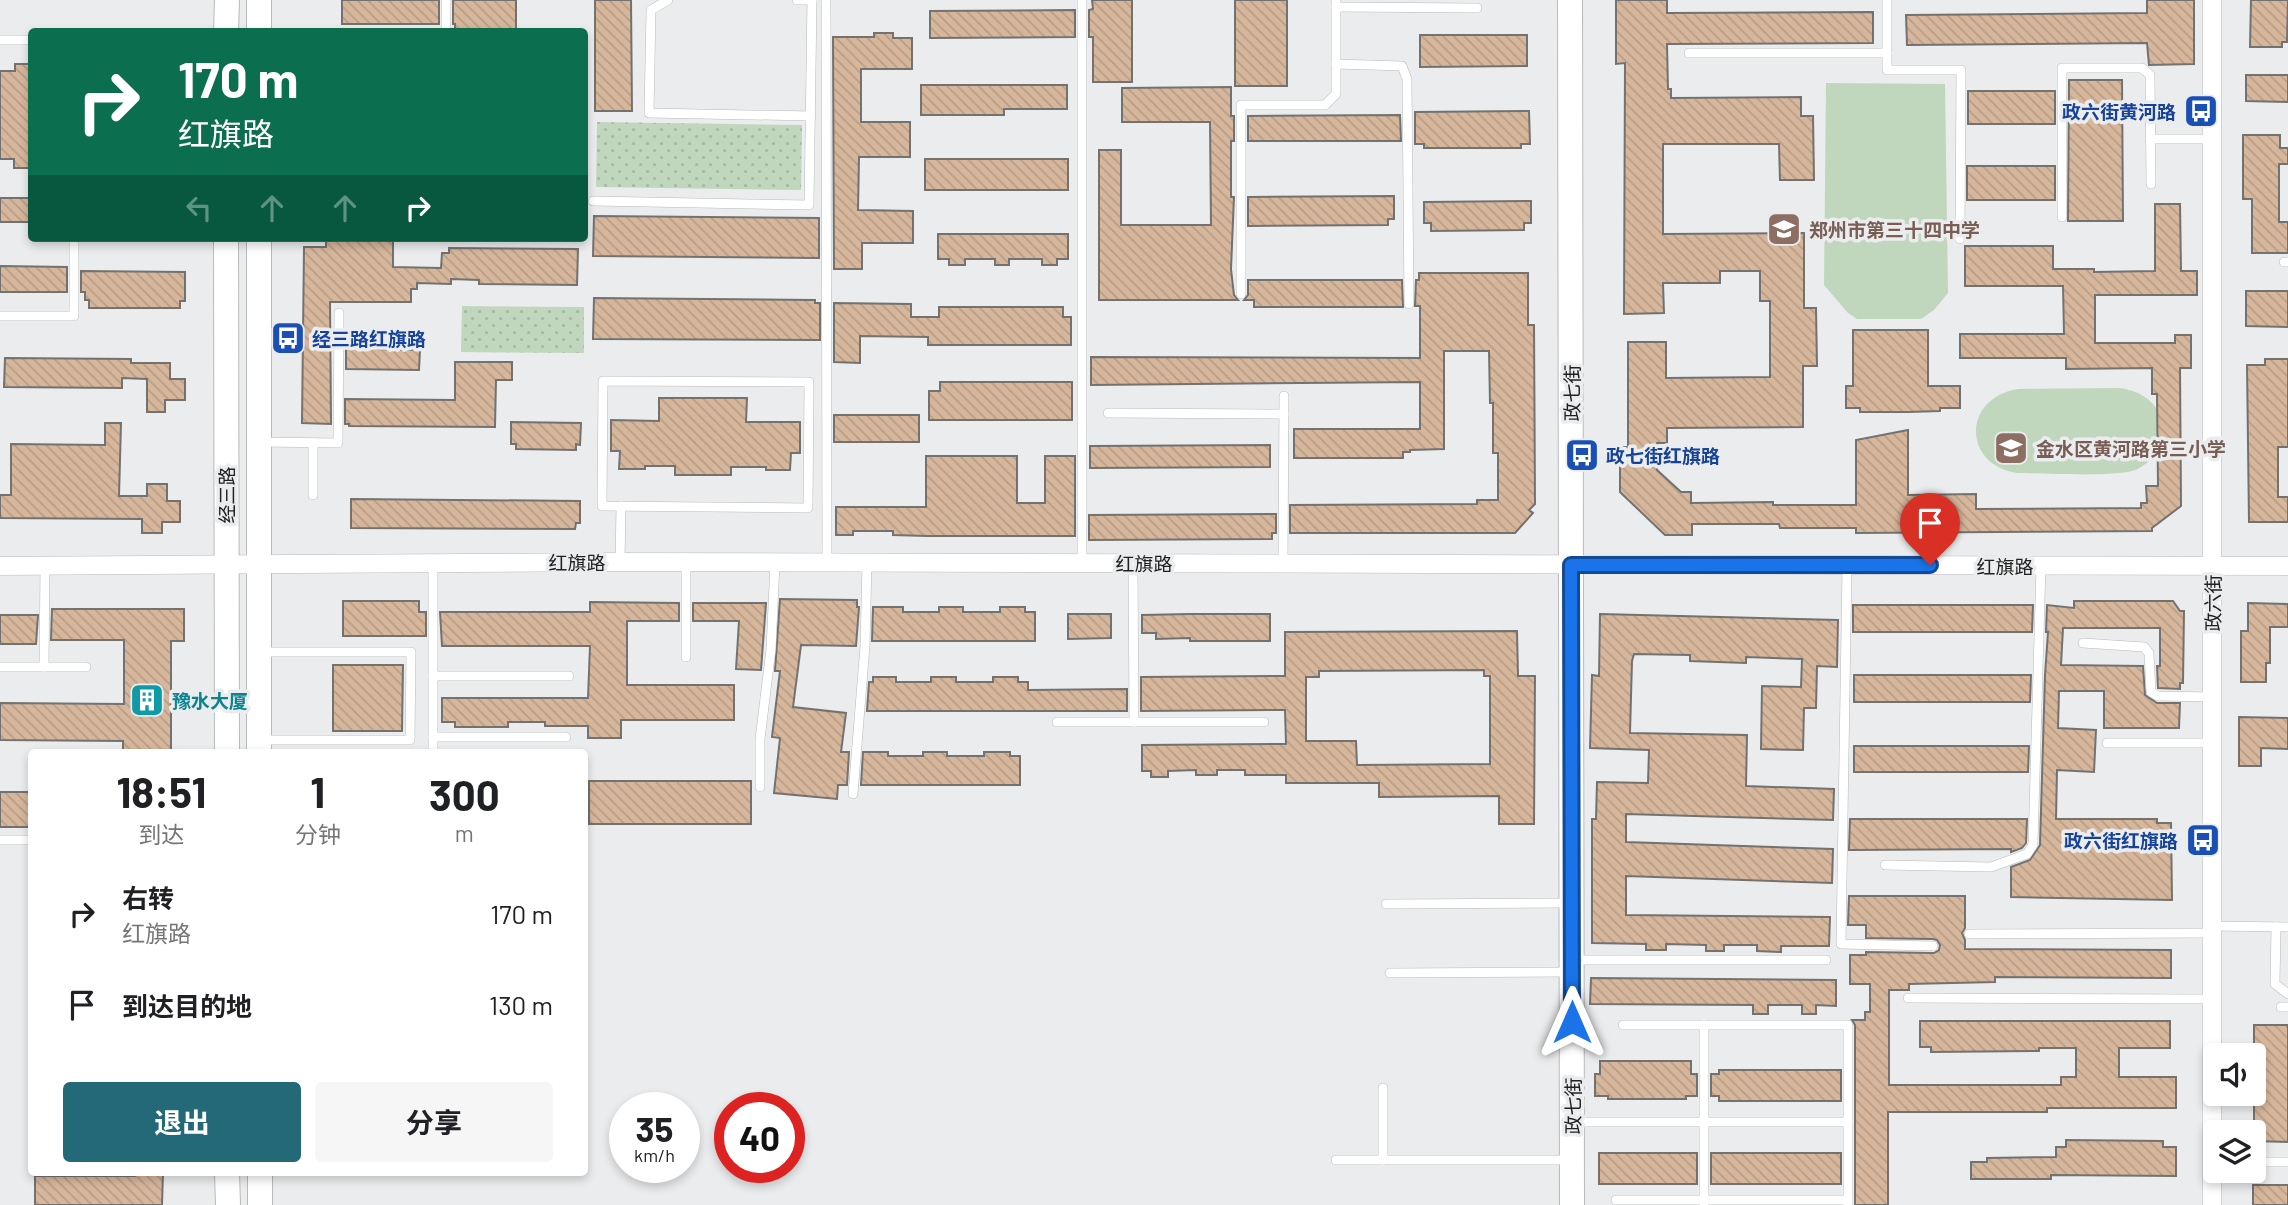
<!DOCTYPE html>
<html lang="zh">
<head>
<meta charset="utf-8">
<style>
	:root { --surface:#fff; --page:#f6f6f6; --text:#202124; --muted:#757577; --accent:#236978 }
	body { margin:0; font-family:Barlow,"Noto Sans SC",sans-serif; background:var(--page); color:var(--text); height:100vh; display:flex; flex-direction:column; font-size:26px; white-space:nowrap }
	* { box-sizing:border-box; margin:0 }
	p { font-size:23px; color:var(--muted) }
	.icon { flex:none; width:38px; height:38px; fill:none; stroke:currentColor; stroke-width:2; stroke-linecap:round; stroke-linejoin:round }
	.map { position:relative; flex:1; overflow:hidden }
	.sheet { position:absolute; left:28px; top:749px; width:560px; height:427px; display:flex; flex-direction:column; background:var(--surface); border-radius:7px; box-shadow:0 4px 10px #0003 }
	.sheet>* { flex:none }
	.banner { position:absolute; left:28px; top:28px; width:560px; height:214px; border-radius:7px; box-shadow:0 4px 10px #0003; background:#0b6e4f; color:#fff; overflow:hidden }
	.fabs { position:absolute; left:2203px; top:1043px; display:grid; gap:14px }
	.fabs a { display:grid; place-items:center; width:63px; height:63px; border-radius:7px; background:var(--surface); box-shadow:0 4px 10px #0003; font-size:35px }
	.speed { position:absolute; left:609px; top:1092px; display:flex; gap:14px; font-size:35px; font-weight:700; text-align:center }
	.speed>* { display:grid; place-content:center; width:91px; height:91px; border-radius:50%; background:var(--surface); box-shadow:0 4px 10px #0003; line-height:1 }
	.speed small { font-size:18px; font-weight:400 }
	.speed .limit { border:10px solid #d22; background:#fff; color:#111 }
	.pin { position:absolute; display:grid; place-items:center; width:60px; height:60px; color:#fff; margin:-72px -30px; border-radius:50% 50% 50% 0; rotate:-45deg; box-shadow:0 0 7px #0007 }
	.pin .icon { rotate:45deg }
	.me { position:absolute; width:77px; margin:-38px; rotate:0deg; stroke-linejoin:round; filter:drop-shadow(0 0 5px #0008) }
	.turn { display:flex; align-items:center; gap:24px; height:147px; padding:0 35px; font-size:32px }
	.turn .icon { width:91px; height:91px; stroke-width:2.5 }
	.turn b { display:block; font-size:49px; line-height:60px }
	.lanes { display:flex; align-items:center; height:66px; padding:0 35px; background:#0003; justify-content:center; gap:35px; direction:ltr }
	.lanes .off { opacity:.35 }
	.eta { display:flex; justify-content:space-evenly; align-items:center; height:119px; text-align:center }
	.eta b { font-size:42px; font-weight:700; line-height:49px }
	.primary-button { display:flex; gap:14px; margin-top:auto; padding:14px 35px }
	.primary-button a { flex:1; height:80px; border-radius:7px; background:var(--accent); color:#fff; font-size:28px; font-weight:700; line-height:80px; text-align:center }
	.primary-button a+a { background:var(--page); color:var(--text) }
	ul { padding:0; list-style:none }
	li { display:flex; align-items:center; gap:21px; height:91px; padding:0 35px }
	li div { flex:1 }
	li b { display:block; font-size:26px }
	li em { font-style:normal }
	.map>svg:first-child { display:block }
	.grass { fill:url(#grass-dots) }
	.garden { fill:#c0d7be }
	.building { fill:url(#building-back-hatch); stroke:#737271; stroke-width:2; fill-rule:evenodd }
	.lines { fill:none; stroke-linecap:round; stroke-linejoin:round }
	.lane-casing { stroke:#b9babb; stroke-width:10 }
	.street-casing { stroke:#b9babb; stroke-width:19 }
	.secondary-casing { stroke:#b9babb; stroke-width:26 }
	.lane { stroke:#fff; stroke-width:9 }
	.street { stroke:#fff; stroke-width:18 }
	.secondary { stroke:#fff; stroke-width:24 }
	.route-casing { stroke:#114b97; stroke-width:18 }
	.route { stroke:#1a73e8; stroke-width:12 }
	.labels { text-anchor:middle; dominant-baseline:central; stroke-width:7; stroke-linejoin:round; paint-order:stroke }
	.transit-label { font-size:19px; font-weight:bold; fill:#164399; stroke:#ebeced; text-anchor:end }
	.education-label { font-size:19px; font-weight:bold; fill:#785e54; stroke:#ebeced; text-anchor:start }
	.street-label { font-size:19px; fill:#202021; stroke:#ebeced }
	.culture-label { font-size:19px; font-weight:bold; fill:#0d838f; stroke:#ebeced; text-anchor:start }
</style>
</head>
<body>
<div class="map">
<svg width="2288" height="1205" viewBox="0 0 2288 1205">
	<defs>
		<pattern id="grass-dots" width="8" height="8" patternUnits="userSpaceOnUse" patternTransform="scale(1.75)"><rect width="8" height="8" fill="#c0d7be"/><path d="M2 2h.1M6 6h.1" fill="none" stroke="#a5b8a3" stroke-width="1.8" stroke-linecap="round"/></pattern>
		<pattern id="building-back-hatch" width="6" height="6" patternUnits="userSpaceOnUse" patternTransform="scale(1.75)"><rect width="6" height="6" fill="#d7b79c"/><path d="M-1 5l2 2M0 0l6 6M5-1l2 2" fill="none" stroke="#b89d86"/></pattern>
	</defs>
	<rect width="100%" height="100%" fill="#ebeced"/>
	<g class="grass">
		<path d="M597,122l205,3 -1,65 -205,-3z"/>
		<path d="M462,306l122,1v46l-123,-1z"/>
	</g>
	<g class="garden">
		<path d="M1826,83l119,1 3,209 -14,17 -13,9h-64l-9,-6 -24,-28z"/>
		<path d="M2119,388c17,2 37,11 41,30 1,5 -1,11 -1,16 -1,16 -6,27 -21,35 -20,9 -94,4 -120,4 -56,-8 -56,-75 0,-84z"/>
	</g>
	<g class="building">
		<rect x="342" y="0" width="97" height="24"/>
		<path d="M453,0h63v32h-61v-8h-2z"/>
		<path d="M595,0h36l1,111h-37z"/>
		<path d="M1092,0h40v82h-39v-45h-4v-27l4,-1z"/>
		<rect x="1235" y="0" width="52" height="86"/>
		<path d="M1616,0h51v13l206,-1v31l-206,1 1,45h3v9l130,-1v19h12l1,64h-34l-1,-36h-116v90l141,-1v75h12l1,58h-14v61l-136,1v15h-10v27l24,22h10v11l82,-1v3h83v-65l52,-10v65l68,-1v15l165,-1v-5h6l-1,-17h12l-1,-92h-5v-26l-86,1v-11h-106v-24h104l-1,-48h-98v-40h88v23h41v3l61,-1v-67h25l1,67h16v24h-102v48h80v-8h16v33h-11l1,138 -29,22v3l-296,2v-5h-76l-1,-4h-87v11h-27l-45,-43v-45h8v-105h38v36l104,-1v-76h-10v-30h-40v12h-57l1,30 -40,1 1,-251 -9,1z"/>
		<path d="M2147,0h47v64l-45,1 -2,-22 -240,2 -1,-30 241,-2z"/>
		<path d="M2251,0h37l-1,42h-5v5h-32z"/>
		<path d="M1075,10v27l-145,1v-27z"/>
		<path d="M874,33h19v5h19v31h-51v53h49v35h-51l-1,53 55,1v32h-51v26h-28l-1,-232h41z"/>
		<path d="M1420,35h107v31l-107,1z"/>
		<path d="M15,64h14l3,104h-18v-9h-14v-88h15z"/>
		<path d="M2246,75h42v27l-42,-1z"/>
		<path d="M2069,80h53l1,141h-55z"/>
		<path d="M921,85h146v24h-63v6h-83z"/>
		<path d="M1231,87v29h3v25h-3v56h3l-3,72 3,26 4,5h-139v-150h22v75h90l-1,-103h-88v-34z"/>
		<rect x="1968" y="91" width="87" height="33"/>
		<path d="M1529,111l1,33h-9v4h-97v-4h-9v-32z"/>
		<path d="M1400,115l1,26h-153v-25z"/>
		<path d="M2243,135h37v13h8v16h-9v58h9v31h-36v-54h-9z"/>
		<rect x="925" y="159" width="143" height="31"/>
		<rect x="1967" y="166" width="88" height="34"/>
		<path d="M1394,196v23h-6v6l-140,1v-29z"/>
		<rect x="0" y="198" width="32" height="24"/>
		<path d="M1531,201v22h-7v7l-93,1v-8h-7v-21z"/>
		<path d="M594,216l225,2v40l-226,-2z"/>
		<path d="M938,234h130v25h-11v6h-15v-6h-33v6h-14v-6h-30v6h-16v-6h-11z"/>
		<path d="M326,238h67v29l48,1 1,-15h7v-5l129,1 -1,36 -98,-1v-4l-28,-1v5l-34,-1v6h-6v13h-81l1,122 -29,-1 2,-176h22z"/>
		<path d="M0,266l67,1v25h-67z"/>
		<path d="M81,271l104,1v29h-5v7h-91v-8h-4v-8h-4z"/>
		<path d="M1419,273h109v52h6l1,179 -6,6 4,3 -18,20h-225v-28l187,-1v-4h21v-47h-5v-50h-3l-1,-52h-45v98l-34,1v2h-7v6h-109v-29h126v-47l-329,3v-28l329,1v-52h-5l1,-26h3z"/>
		<path d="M1248,280h154l1,27h-149v-7h-10l4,-5z"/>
		<path d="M2246,291h42v36l-42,-1z"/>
		<path d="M594,298l221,2v3h5v37l-227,-1z"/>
		<path d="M834,303l77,1v13h28v-10h124v10h8v28h-143v-8l-68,-1v27l-26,-1z"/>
		<path d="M1853,330h75v56h32v22h-20v3l-32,1h-48v-4h-14v-22h7z"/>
		<path d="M346,341l31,1v7l43,1 -1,20 -73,-1z"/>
		<path d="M5,358l126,1v4h39v16h15v21h-20v12h-18v-33l-25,-1v10l-118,-1z"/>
		<path d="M2265,359h23v88h-10v50h10v25h-39l-2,-157h18z"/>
		<path d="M455,362h57v18h-16l-1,47 -146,-1v-2h-4v-25l110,1z"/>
		<path d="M940,382h132v38h-143v-29h11z"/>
		<path d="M659,398h88l-1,24h54v31h-9l-1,17h-24v-3h-35v8h-56v-9h-30v3h-26l1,-18h-9v-31l48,1z"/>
		<rect x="834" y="415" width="85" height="27"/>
		<path d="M511,422l70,1 -1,22 -4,-1v6l-60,-1v-5h-5z"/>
		<path d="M105,423h16l-2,73h28v-12h20v17h13v21h-18v11h-20v-14l-142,-1v-23h11v-51l94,1z"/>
		<path d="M1270,445v22l-180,1v-22z"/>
		<path d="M926,456h91v47h28v-47h30v80h-148l-34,-1v-4h-40v4h-17v-28h90z"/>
		<path d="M351,499l229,2v22h-4l-1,6 -224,-1z"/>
		<path d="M1276,514v19h-4v6l-183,1v-25z"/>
		<path d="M780,599l77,1v7h2l-3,39 -55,-1 -8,62 53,6 -5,39h8l-2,33h-9l-1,14 -63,-6 6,-55 -8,-1 8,-66h-5z"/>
		<path d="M343,601h76v11h7v24h-83z"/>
		<path d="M2074,601h99l7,10h4l-1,72h-3v6l-22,-1 -1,-22h3v-38h-97l-2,37 82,1 2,29 12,8h23l-1,25h-75v-37h-45l-1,37 38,2 -2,42 -37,-2 -1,49h101v4h14l1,77 -161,-3v-30l19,-7 10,-15 5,-170 3,-43h-2l1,-27 27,3z"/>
		<path d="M590,602l89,1v18h-52v64h107v35h-113v18h-33v-12h-43v-4h-37v5h-53v-5h-13v-24h146l2,-52h-148l-2,-34h150z"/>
		<path d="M693,603h73l-5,67 -25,-1 3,-48h-46z"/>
		<path d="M2248,603l40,1v23h-18v36h-4v19h-25v-51h7z"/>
		<path d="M1853,605h180l-1,27h-179z"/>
		<path d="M873,607h30v5h36v-5h24v5h37v-5h25v5h10v29h-163z"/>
		<path d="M52,609h132v32h-13v111h-48v-11l-123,-1v-37l124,1v-64h-73z"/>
		<path d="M1068,614h43v24l-43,1z"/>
		<path d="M1190,614h80v27h-80v-3l-34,1v-6h-14v-18z"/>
		<path d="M1600,614l238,6 -1,47 -20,-1 -1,42h-12l-1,42 -42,-1 1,-63 39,1 1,-28 -56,-2v6l-56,-2v-6l-56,-1 -2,7 -2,72 117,2 -1,51 88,3 -1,31 -207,-6v28l207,7 -1,34 -206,-7v39l204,2 -1,29h-48v6l-24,-1v-6h-33v6h-18v-6l-40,-1v6h-20v-6l-54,-1v-124h4l1,-37 51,1 1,-33 -59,-2 2,-73 7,1z"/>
		<path d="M0,615h38l-2,29h-36z"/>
		<path d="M1517,631l1,45h17l-1,148h-35v-28l-120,1v-14h-93v-8h-41v-5h-28v5h-21v-5l-28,1v6h-17v-6h-9v-26l144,-1 -1,-34 -144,1v-34l144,-1v-44zM1484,670v6h6v88l-133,1 -1,-24h-50v-64h13v-6z"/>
		<path d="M333,665h70l-1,66h-69z"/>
		<path d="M1854,675h177l-1,27h-176z"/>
		<path d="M873,677h23v5h35v-5h25v5h37v-5h25v5h10v8l99,-1v22h-260l2,-29h4z"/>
		<path d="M2239,717l49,1v31l-27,-1v18h-22z"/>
		<path d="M1854,746h175l-1,26h-174z"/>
		<path d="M863,752h25v4h35v-4h24v4h37v-4h26v4h10v29h-159z"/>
		<rect x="589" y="781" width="162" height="43"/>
		<rect x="0" y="792" width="32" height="35"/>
		<path d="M1850,819h177l-1,24 -4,5 -11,4v-3l-162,1z"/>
		<path d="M1849,896h116v32l-3,5 3,7v9l206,1v28l-176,-1v5l-86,2v6h-20v95h172v-8h15v-29h-37v3l-108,1v-5h-11v-26h250v27h-51v29h57v31h-129v4h-159v93h-33v-180l-3,-5h13v-8h5v-28h-20v-29h16v-3l68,1 5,-3 1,-5 -3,-5 -4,-1 -67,-1v-13h-18z"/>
		<path d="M1591,978l245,2v26l-20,-1v9h-14v-9h-34v9h-15v-9l-163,-1z"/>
		<path d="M2254,1025h34v117l-34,-1z"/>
		<path d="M1600,1061h91v13h6v22h-11v3h-78v-3h-13v-22h5z"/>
		<path d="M1719,1070h122v31h-122v-5h-8v-22h8z"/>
		<path d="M2066,1140l97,1v6h13v29l-125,-1v4h-80v-17h16v-4l69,-1v-10h10z"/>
		<rect x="1599" y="1153" width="98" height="31"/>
		<rect x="1711" y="1153" width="130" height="31"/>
		<path d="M135,1172h28l-1,33h-127v-29h100z"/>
		<rect x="2253" y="1185" width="35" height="20"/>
	</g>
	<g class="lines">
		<g class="lane-casing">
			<g id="lane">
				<path d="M668,0l-17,10 -2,103 162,3"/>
				<path d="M797,0h15"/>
				<path d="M826,0l1,563"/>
				<path d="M1082,0v563"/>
				<path d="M1336,0v64l66,2 5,13 2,225"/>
				<path d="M1887,0v70h74l-1,169"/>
				<path d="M1336,7l141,1"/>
				<path d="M446,32v-32"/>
				<path d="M0,40h32"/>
				<path d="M1689,53h198"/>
				<path d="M2150,139h62"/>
				<path d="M593,201l216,4 3,-205"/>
				<path d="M2062,217v-149h80l8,7 1,109"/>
				<path d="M2284,262h4"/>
				<path d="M1241,294v-189h84l11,-11v-30"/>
				<path d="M0,316h74v-78"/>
				<path d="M339,334l68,1"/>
				<path d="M603,381l206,1 -1,126 -206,-2z"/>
				<path d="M1108,413l176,1"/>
				<path d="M260,442l78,1 1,-130"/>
				<path d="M313,495v-52"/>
				<path d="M620,562l1,-56"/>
				<path d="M686,563v94"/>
				<path d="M1133,563l1,159"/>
				<path d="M1283,564l1,-168"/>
				<path d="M1847,565l-6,379 92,2"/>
				<path d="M2083,643l61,4 5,6 2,39 7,4 54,1"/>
				<path d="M259,652h152l-1,88h-149"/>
				<path d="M0,667h86"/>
				<path d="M44,667l1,-101"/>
				<path d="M433,676h136"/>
				<path d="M1057,722h207"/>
				<path d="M433,737h133"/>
				<path d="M2107,743h105"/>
				<path d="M433,752v-189"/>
				<path d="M760,787v-48l11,-90 4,-86"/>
				<path d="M853,794l12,-148 2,-83"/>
				<path d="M0,840h28"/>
				<path d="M1885,865l106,2 36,-13 6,-9 8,-279"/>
				<path d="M1386,904l184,-1"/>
				<path d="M2212,926l76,1"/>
				<path d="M2276,927l-1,57 13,10"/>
				<path d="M1969,934l243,-1"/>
				<path d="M1572,960h254"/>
				<path d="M1390,973l180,-1"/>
				<path d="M1908,998l304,1"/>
				<path d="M2281,1007h7"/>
				<path d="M1623,1025h225v180"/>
				<path d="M1704,1025v178"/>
				<path d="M1383,1088v72"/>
				<path d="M1573,1122h275"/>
				<path d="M1336,1160h234"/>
				<path d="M2254,1162h34"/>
				<path d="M1616,1200h232"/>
			</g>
		</g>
		<g class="street-casing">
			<g id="street">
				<path d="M2212,0v1205"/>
				<path d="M0,566l620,-4 1668,4"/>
			</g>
		</g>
		<g class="secondary-casing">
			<g id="secondary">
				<path d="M1570,0l2,1205"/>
				<path d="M226,32l1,-32"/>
				<path d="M259,32v-32"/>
				<path d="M226,238l1,514"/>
				<path d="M259,238v514"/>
				<path d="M227,1172l1,33"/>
				<path d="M260,1172v33"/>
			</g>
		</g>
		<use href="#lane" class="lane"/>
		<use href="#street" class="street"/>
		<use href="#secondary" class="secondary"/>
	</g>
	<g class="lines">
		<g class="route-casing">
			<path id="route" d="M1572,1022l-1,-457h359"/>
		</g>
		<use href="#route" class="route"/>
	</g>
	<defs>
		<g id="bus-square" transform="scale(1.75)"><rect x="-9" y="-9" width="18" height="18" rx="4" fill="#1a4fb4" stroke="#ebeced"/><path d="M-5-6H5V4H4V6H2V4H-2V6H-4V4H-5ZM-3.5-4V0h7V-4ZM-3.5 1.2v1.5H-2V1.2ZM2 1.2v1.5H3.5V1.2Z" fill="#fff"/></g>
		<g id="school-square" transform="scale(1.75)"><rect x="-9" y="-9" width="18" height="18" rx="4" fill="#8d6e63" stroke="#ebeced"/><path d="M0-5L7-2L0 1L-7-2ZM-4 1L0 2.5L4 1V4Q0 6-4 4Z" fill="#fff"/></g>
		<g id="building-square" transform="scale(1.75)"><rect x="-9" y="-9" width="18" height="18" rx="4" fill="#0f9aa8" stroke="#ebeced"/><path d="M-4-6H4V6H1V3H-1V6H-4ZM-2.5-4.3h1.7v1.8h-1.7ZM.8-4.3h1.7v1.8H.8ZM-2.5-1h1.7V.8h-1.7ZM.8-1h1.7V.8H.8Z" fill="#fff"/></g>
	</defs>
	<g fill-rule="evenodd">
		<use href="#bus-square" x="2201" y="111"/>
		<use href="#school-square" x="1784" y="229"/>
		<use href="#bus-square" x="288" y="338"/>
		<use href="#school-square" x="2011" y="448"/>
		<use href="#bus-square" x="1582" y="455"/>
		<use href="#building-square" x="147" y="700"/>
		<use href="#bus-square" x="2203" y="840"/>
	</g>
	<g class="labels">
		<g class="transit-label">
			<text x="2176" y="111">政六街黄河路</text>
			<text x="312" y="338" text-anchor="start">经三路红旗路</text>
			<text x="1606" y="455" text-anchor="start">政七街红旗路</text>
			<text x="2178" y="840">政六街红旗路</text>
		</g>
		<g class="education-label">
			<text x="1809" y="229">郑州市第三十四中学</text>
			<text x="2036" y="448">金水区黄河路第三小学</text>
		</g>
		<g class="street-label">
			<text transform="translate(1571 393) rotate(-90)">政七街</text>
			<text transform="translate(226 495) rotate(-90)">经三路</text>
			<text x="577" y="562">红旗路</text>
			<text x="1144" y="563">红旗路</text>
			<text x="2005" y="566">红旗路</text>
			<text transform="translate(2212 603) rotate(-90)">政六街</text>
			<text transform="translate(1572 1106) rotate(-90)">政七街</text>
		</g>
		<g class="culture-label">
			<text x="172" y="700">豫水大厦</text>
		</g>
	</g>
</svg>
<div class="fabs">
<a><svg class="icon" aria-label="sound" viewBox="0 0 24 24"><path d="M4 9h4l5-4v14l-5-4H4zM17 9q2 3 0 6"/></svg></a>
<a><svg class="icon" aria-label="layers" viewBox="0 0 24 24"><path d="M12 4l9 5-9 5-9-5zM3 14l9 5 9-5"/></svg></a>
</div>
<div class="speed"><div>35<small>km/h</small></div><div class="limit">40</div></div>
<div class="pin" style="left:1930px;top:565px;background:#d93025"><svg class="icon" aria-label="arrive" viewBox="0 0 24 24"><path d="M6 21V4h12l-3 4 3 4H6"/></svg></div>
<svg class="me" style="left:1572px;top:1022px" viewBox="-20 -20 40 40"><path d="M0-17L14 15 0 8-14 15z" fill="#1a73e8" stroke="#fff" stroke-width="4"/></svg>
<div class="banner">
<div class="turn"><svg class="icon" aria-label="right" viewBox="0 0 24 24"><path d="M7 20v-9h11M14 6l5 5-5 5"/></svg><div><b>170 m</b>红旗路</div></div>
<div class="lanes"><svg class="icon off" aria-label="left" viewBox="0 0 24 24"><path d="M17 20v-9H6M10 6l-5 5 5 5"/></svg><svg class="icon off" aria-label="ahead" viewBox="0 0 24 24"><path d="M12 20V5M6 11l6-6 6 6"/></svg><svg class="icon off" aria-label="ahead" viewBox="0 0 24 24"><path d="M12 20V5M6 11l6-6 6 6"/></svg><svg class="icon" aria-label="right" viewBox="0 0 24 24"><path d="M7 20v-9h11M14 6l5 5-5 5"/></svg></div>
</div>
<section class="sheet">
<div class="eta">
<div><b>18:51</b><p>到达</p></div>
<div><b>1</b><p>分钟</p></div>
<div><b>300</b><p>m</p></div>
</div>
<ul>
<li><svg class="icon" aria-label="right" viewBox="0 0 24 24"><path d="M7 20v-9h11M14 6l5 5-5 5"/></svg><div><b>右转</b><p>红旗路</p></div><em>170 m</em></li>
<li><svg class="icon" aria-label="arrive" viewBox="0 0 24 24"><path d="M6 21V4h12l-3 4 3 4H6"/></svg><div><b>到达目的地</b></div><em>130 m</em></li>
</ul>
<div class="primary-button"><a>退出</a><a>分享</a></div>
</section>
</div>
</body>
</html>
